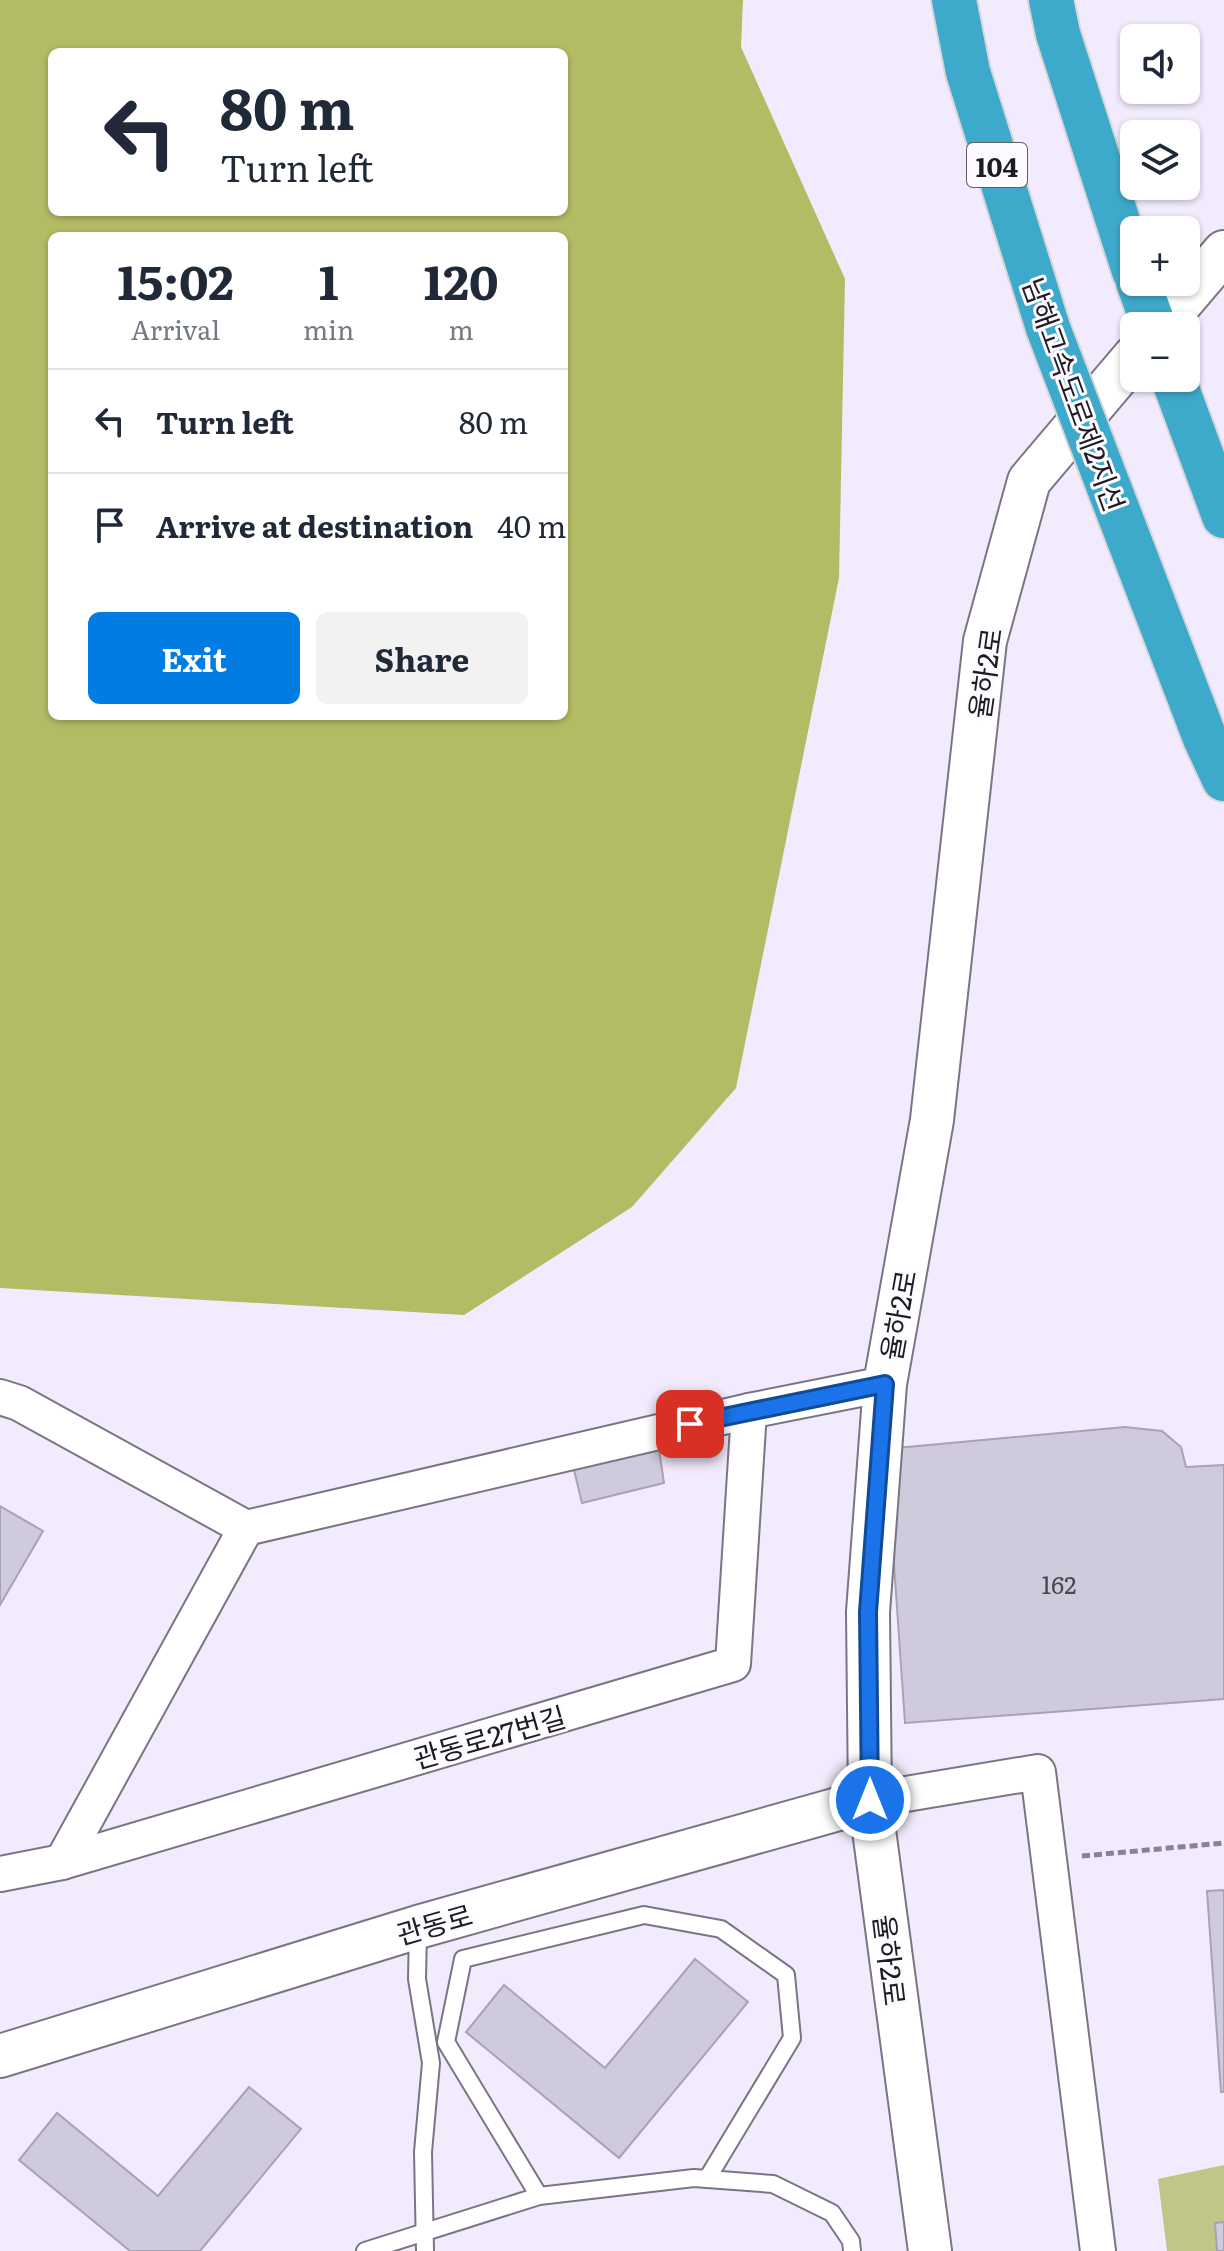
<!DOCTYPE html>
<html lang="en">
<head>
<meta charset="utf-8">
<style>
	:root { --surface:#fff; --page:#f2f2f3; --text:#1f2937; --muted:#747a83; --line:#e0e1e3; --accent:#007ce2 }
	body { margin:0; font-family:Literata,"Noto Sans KR",serif; background:var(--page); color:var(--text); height:100vh; display:flex; flex-direction:column; font-size:30px; white-space:nowrap }
	* { box-sizing:border-box; margin:0 }
	p { font-size:26px; color:var(--muted) }
	.icon { flex:none; width:44px; height:44px; fill:none; stroke:currentColor; stroke-width:2; stroke-linecap:round; stroke-linejoin:round }
	.map { position:relative; flex:1; overflow:hidden }
	.side { position:absolute; left:48px; top:232px; width:520px; height:488px; display:flex; flex-direction:column; background:var(--surface); border-radius:12px; box-shadow:0 2px 6px #0004 }
	.side>* { flex:none }
	.guide { position:absolute; left:48px; top:48px; width:520px; height:168px; border-radius:12px; box-shadow:0 2px 6px #0004; background:#fff; color:var(--text); overflow:hidden }
	.tools { position:absolute; left:1120px; top:24px; display:grid; gap:16px }
	.tools a { display:grid; place-items:center; width:80px; height:80px; border-radius:12px; background:var(--surface); box-shadow:0 2px 6px #0004; font-size:40px }
	.pin { position:absolute; display:grid; place-items:center; width:68px; height:68px; color:#fff; margin:-34px; border-radius:16px; box-shadow:0 4px 12px #0006 }
	.me { position:absolute; width:88px; margin:-44px; rotate:0deg; stroke-linejoin:round; filter:drop-shadow(0 0 6px #0008) }
	.turn { display:flex; align-items:center; gap:28px; height:168px; padding:0 40px; font-size:36px }
	.turn .icon { width:104px; height:104px; stroke-width:2.5 }
	.turn b { display:block; font-size:56px; line-height:68px }
	.eta { display:flex; justify-content:space-evenly; align-items:center; height:136px; text-align:center }
	.eta b { font-size:48px; font-weight:700; line-height:56px }
	.button { display:flex; gap:16px; margin-top:auto; padding:16px 40px }
	.button a { flex:1; height:92px; border-radius:12px; background:var(--accent); color:#fff; font-size:32px; font-weight:700; line-height:92px; text-align:center }
	.button a+a { background:var(--page); color:var(--text) }
	ul { padding:0; list-style:none }
	li { display:flex; align-items:center; gap:24px; height:104px; padding:0 40px; border-top:2px solid var(--line) }
	li div { flex:1 }
	li b { display:block; font-size:30px }
	li em { font-style:normal }
	.map>svg:first-child { display:block }
	.green { fill:#c0c688 }
	.forest { fill:#b4bb65; fill-rule:evenodd }
	.building { fill:#cfcbdc; stroke:#a8a3b4; stroke-width:2 }
	.lines { fill:none; stroke-linecap:round; stroke-linejoin:round }
	.service-casing { stroke:#7a7584; stroke-width:20 }
	.minor-casing { stroke:#7a7584; stroke-width:38 }
	.tertiary-casing { stroke:#7a7584; stroke-width:46 }
	.motorway-casing { stroke:#d6d6d7; stroke-width:48 }
	.path { stroke:#888390; stroke-width:5; stroke-dasharray:8 4; stroke-linecap:butt }
	.service { stroke:#fff; stroke-width:16 }
	.minor { stroke:#fff; stroke-width:34 }
	.tertiary { stroke:#fff; stroke-width:42 }
	.motorway { stroke:#3eaacb; stroke-width:44 }
	.motorway-bridge-casing { stroke:#d6d6d7; stroke-width:48; stroke-linecap:butt }
	.motorway-bridge { stroke:#3eaacb; stroke-width:44 }
	.route-casing { stroke:#114b97; stroke-width:20 }
	.route { stroke:#1a73e8; stroke-width:14 }
	.labels { text-anchor:middle; dominant-baseline:central; stroke-width:6; stroke-linejoin:round; paint-order:stroke }
	.number-label { font-size:24px; fill:#4a4750 }
	.shield { fill:#fdfbff; stroke:#615e64; stroke-width:2 }
	.shield-label { font-size:26px; font-weight:bold; fill:#1e1b22 }
	.street-label { font-size:28px; fill:#1e1b22; stroke:#fdfbff }
</style>
</head>
<body>
<div class="map">
<svg width="1224" height="2251" viewBox="0 0 1224 2251">
	<rect width="100%" height="100%" fill="#f2ebfd"/>
	<path class="green" d="M1224,2165v86h-57l-9,-72z"/>
	<path class="forest" d="M0,0h743l-2,47 104,232 -6,299 -103,510 -104,119 -168,108 -464,-27zM52,52h512v160h-512zM52,236h512v480h-512z"/>
	<g class="building">
		<path d="M1125,1427l37,4 19,16 5,20 38,-2v234l-319,24 -19,-274z"/>
		<path d="M658,1442l6,41 -82,20 -9,-37z"/>
		<path d="M0,1506l43,25 -43,74z"/>
		<path d="M1224,1890v202h-3l-14,-201z"/>
		<path d="M695,1959l53,43 -129,156 -153,-126 38,-47 101,83z"/>
		<path d="M249,2087l52,42 -101,122h-70l-111,-91 38,-47 101,83z"/>
		<path d="M1224,2222v29h-7l-2,-28z"/>
	</g>
	<g class="lines">
		<g class="service-casing">
			<g id="service">
				<path d="M418,1929l-1,50 14,84 -8,89 2,99"/>
				<path d="M539,2196l-93,-154 17,-83 181,-44 77,14 65,46 6,63 -85,141"/>
				<path d="M365,2251l174,-55 155,-18 79,6 59,29 19,28 1,10"/>
			</g>
		</g>
		<g class="minor-casing">
			<g id="minor">
				<path d="M0,1397l19,6 227,125"/>
				<path d="M870,1800l168,-28 60,479"/>
				<path d="M62,1862l184,-334 503,-117 136,-27"/>
				<path d="M0,1874l62,-12 671,-198 16,-253"/>
			</g>
		</g>
		<g class="tertiary-casing">
			<g id="tertiary">
				<path d="M1161,326l63,-74"/>
				<path d="M0,2056l418,-129 452,-127"/>
				<path d="M930,2251l-60,-451 -2,-188 17,-228 47,-264 53,-479 44,-160 105,-124"/>
			</g>
		</g>
		<g class="motorway-casing">
			<g id="motorway">
				<path d="M954,0l14,72 80,256"/>
				<path d="M1051,0l7,34 76,237"/>
				<path d="M1138,282l16,44"/>
				<path d="M1173,378l51,138"/>
				<path d="M1108,485l97,253 19,41"/>
			</g>
		</g>
		<path class="path" d="M1082,1856l142,-13"/>
		<use href="#service" class="service"/>
		<use href="#minor" class="minor"/>
		<use href="#tertiary" class="tertiary"/>
		<use href="#motorway" class="motorway"/>
		<g class="motorway-bridge-casing">
			<path id="motorway-bridge" d="M1048,328l60,157"/>
		</g>
		<use href="#motorway-bridge" class="motorway-bridge"/>
	</g>
	<g class="lines">
		<g class="route-casing">
			<path id="route" d="M690,1424l195,-40 -17,228 2,188"/>
		</g>
		<use href="#route" class="route"/>
	</g>
	<g class="labels">
		<g class="number-label">
			<text x="1059" y="1583">162</text>
		</g>
		<rect class="shield" x="967" y="143" width="60" height="44" rx="6"/>
		<g class="shield-label">
			<text x="997" y="165">104</text>
		</g>
		<g class="street-label">
			<text transform="translate(1075 394) rotate(70)">남해고속도로제2지선</text>
			<text transform="translate(984 673) rotate(-82)">율하2로</text>
			<text transform="translate(897 1315) rotate(-80)">율하2로</text>
			<text transform="translate(489 1736) rotate(-16)">관동로27번길</text>
			<text transform="translate(434 1923) rotate(-16)">관동로</text>
			<text transform="translate(891 1960) rotate(83)">율하2로</text>
		</g>
	</g>
</svg>
<div class="tools">
<a><svg class="icon" aria-label="sound" viewBox="0 0 24 24"><path d="M4 9h4l5-4v14l-5-4H4zM17 9q2 3 0 6"/></svg></a>
<a><svg class="icon" aria-label="layers" viewBox="0 0 24 24"><path d="M12 4l9 5-9 5-9-5zM3 14l9 5 9-5"/></svg></a>
<a>+</a>
<a>−</a>
</div>
<div class="pin" style="left:690px;top:1424px;background:#d93025"><svg class="icon" aria-label="arrive" viewBox="0 0 24 24"><path d="M6 21V4h12l-3 4 3 4H6"/></svg></div>
<svg class="me" style="left:870px;top:1800px" viewBox="-20 -20 40 40"><circle r="17" fill="#1a73e8" stroke="#fff" stroke-width="3"/><path d="M0-11L8 9 0 5-8 9z" fill="#fff"/></svg>
<div class="guide">
<div class="turn"><svg class="icon" aria-label="left" viewBox="0 0 24 24"><path d="M17 20v-9H6M10 6l-5 5 5 5"/></svg><div><b>80 m</b>Turn left</div></div>
</div>
<section class="side">
<div class="eta">
<div><b>15:02</b><p>Arrival</p></div>
<div><b>1</b><p>min</p></div>
<div><b>120</b><p>m</p></div>
</div>
<ul>
<li><svg class="icon" aria-label="left" viewBox="0 0 24 24"><path d="M17 20v-9H6M10 6l-5 5 5 5"/></svg><div><b>Turn left</b></div><em>80 m</em></li>
<li><svg class="icon" aria-label="arrive" viewBox="0 0 24 24"><path d="M6 21V4h12l-3 4 3 4H6"/></svg><div><b>Arrive at destination</b></div><em>40 m</em></li>
</ul>
<div class="button"><a>Exit</a><a>Share</a></div>
</section>
</div>
</body>
</html>
